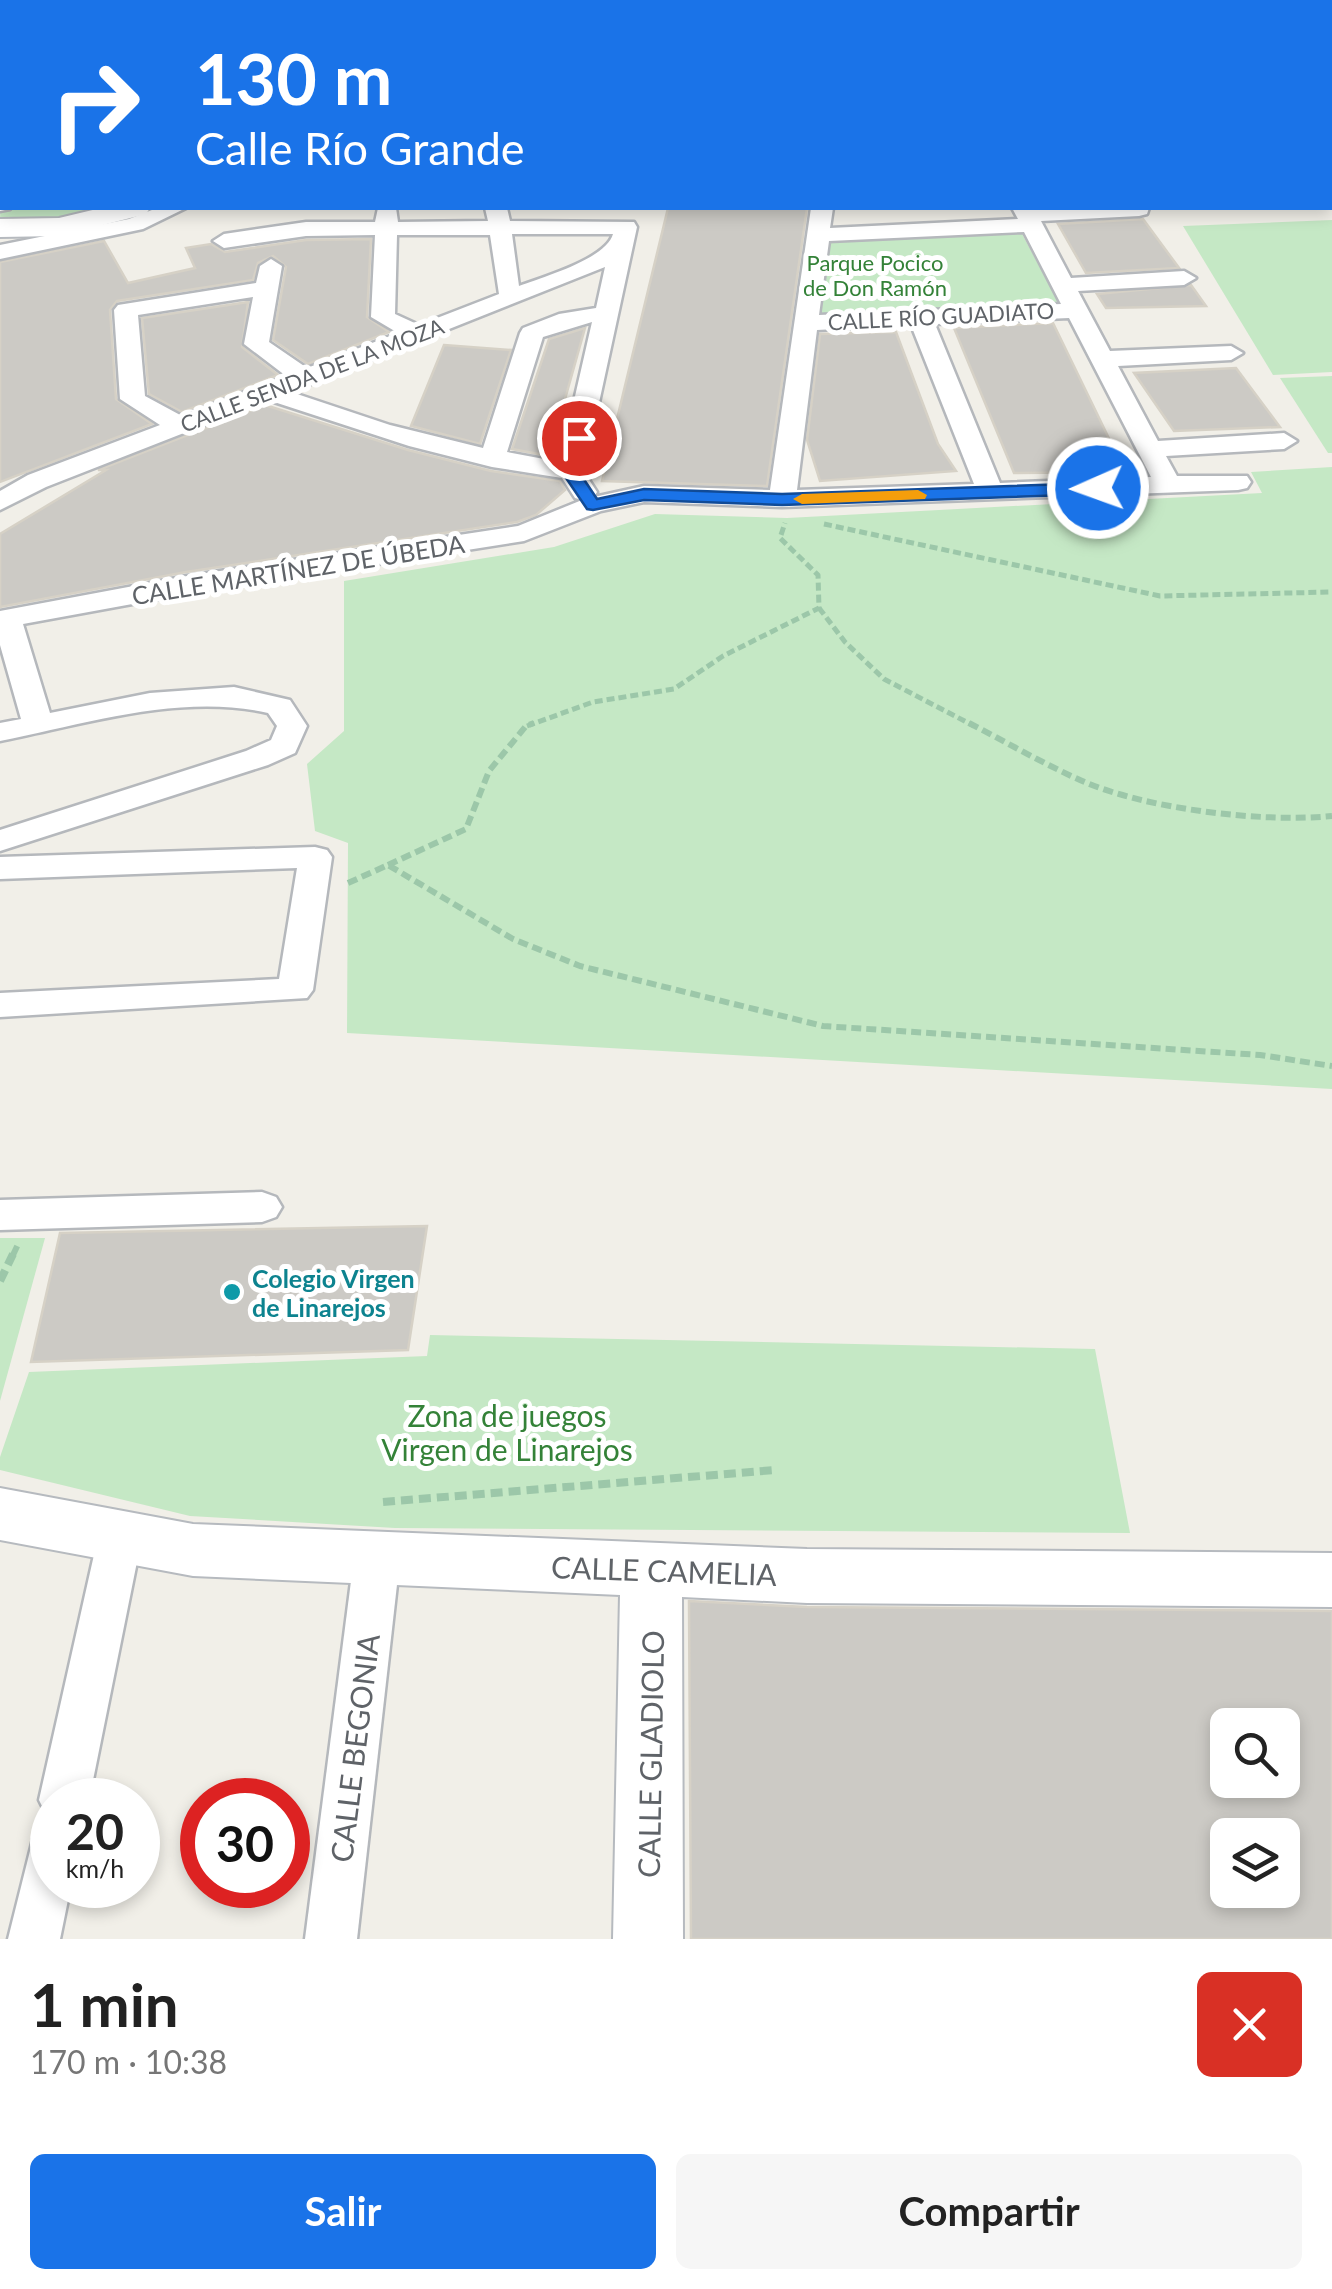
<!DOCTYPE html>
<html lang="es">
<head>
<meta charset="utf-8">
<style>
	:root { --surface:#fff; --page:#f6f6f6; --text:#222; --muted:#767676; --accent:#1a73e8 }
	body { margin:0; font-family:Lato,sans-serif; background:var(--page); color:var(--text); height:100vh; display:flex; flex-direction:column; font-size:38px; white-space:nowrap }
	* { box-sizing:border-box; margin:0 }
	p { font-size:32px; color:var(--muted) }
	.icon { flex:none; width:55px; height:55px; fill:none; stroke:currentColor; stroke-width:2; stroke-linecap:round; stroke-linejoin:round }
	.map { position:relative; height:1939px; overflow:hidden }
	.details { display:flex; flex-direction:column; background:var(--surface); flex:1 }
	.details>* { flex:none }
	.hud { position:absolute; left:0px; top:0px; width:1332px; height:210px; box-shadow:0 5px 15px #0003; background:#1a73e8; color:#fff; overflow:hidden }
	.fabs { position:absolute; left:1210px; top:1708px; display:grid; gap:20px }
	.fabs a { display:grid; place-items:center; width:90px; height:90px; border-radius:15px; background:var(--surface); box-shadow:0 5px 15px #0003; font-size:50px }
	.speed { position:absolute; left:30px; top:1778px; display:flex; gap:20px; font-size:50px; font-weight:700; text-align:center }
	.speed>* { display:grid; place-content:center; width:130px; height:130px; border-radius:50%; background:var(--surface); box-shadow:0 5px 15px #0003; line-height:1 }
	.speed small { font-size:25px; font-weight:400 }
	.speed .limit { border:15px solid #d22; background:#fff; color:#111 }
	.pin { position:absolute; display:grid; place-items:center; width:85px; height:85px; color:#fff; margin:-42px; border:5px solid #fff; border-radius:50%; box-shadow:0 2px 10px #0007 }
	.me { position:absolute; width:110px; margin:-55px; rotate:268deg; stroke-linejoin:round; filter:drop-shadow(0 0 8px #0008) }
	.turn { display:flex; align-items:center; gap:35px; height:210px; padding:0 30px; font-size:45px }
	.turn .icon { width:130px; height:130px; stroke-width:2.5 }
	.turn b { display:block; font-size:70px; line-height:85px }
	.round { display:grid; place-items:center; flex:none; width:105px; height:105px; border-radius:15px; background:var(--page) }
	.summary { display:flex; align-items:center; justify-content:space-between; height:170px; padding:0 30px }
	h1 { font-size:60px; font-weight:700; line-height:75px }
	.action { display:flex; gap:20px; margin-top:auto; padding:20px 30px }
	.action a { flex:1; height:115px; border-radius:15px; background:var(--accent); color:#fff; font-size:40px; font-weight:700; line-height:115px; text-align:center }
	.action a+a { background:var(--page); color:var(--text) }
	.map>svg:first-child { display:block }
	.green { fill:#c5e8c5 }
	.building { fill:#cccac5; stroke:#d6d1c6; stroke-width:2.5; fill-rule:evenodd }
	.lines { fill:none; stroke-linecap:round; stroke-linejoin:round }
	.street-casing { stroke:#b5b8bc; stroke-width:5 }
	.secondary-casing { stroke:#b6babf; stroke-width:4 }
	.path-far3 { stroke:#9cc7a9; stroke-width:4; stroke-dasharray:6 2.5; stroke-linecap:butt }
	.path-far2 { stroke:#9cc7a9; stroke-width:5; stroke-dasharray:8 4; stroke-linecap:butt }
	.path-far1 { stroke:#9cc7a9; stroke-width:6; stroke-dasharray:10 5; stroke-linecap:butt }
	.path { stroke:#9cc7a9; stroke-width:8; stroke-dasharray:12 6; stroke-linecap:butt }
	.street { fill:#fff; fill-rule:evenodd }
	.secondary { fill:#fff; fill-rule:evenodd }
	.route { fill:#1a73e8; stroke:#114b97; stroke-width:2.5 }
	.slow { fill:#f59e0b }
	.culture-dot { fill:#0f9aa8; stroke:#fff; stroke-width:4 }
	.labels { text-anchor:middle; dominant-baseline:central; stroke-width:10; stroke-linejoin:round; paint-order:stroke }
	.far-park-label { font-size:22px; fill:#348238; stroke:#fff }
	.far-street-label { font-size:22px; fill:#5f6368; stroke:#fff }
	.street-label { font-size:25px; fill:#5f6368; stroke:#fff }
	.culture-label { font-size:25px; font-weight:bold; fill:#0d838f; stroke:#fff; text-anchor:start }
	.near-park-label { font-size:30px; fill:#348238; stroke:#fff }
	.near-street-label { font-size:30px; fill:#5f6368; stroke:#fff }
</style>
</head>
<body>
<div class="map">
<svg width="1332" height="1939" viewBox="0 0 1332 1939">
	<rect width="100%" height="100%" fill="#f1efe8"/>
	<g class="green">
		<path d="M2,127v81h122l-41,10 -83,5z"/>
		<path d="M1332,220v152l-59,3 -90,-149z"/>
		<path d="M1020,230l40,75 -239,10 10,-77z"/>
		<path d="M1332,376v77h-4l-48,-75z"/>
		<path d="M1332,467v622l-985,-56 1,-190 -33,-12 -8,-67 37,-33v-150l210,-34 101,-33 132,4 475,-25 -11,-21z"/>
		<path d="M0,1238h45l-45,163z"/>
		<path d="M430,1335l665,14 35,184 -735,-5 -205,-12 -190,-46v-13l29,-85 398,-16z"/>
	</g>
	<g class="building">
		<path d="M668,208h139l-40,278 -165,-5z"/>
		<path d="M1143,219l36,49 -93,5 -28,-49z"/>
		<path d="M371,239l-4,78 22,15 -81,32 -35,-24 13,-73 -13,-11 -15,7 -5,17 -136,21 -7,9 6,89 36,25 -152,58v-220l104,-21 24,42 67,-15 -9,-20 25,-4 14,8 81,-12z"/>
		<path d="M1191,285l15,21 -100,2 -9,-14z"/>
		<path d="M248,302l-6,45 36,28 -96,37 -33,-18 -7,-76z"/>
		<path d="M1053,323l49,101 23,48 -111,1 -60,-145z"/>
		<path d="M585,328l-36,128 -37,-7 37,-110z"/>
		<path d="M896,332l42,112 18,27 -136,10 -13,-41 13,-106z"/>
		<path d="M444,345l67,5 -31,94 -69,-18z"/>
		<path d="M1236,368l44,59 -106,4 -40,-58z"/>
		<path d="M265,405l143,45 83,21 69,10 5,9 -29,25 -19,7 -331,50 -186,35v-73l106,-64h-8z"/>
		<path d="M427,1226l-19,124 -377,12 29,-129z"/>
		<path d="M689,1601l118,6 525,4v328h-641zM1228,1725h54v55h-54zM1228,1835h54v55h-54z"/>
	</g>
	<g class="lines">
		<g class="street-casing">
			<g id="street">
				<rect x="0" y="48" width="2" height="12"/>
				<rect x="1330" y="53" width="2" height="12"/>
				<rect x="0" y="140" width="2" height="12"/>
				<rect x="1330" y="156" width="2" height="12"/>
				<path d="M0,197l2,11 8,1 -10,2z"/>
				<path d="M157,208h29l-43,21 -143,30v-14l129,-26z"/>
				<path d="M378,208h18l2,14 90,-1 -3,-13h22l3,13 124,1 3,5 -53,245 13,20 -3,5 50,-11 126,4 41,-282h22l-3,20 188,-9 -6,-11h137l-2,6 -8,2 -98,5 30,57 113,-7 12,7 -12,7 -106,6 32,60 121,-5 12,7 -12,7 -113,6 40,75 126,-8 13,8 -13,8 -118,7 11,20h70l4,6 -4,6 -9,2 -456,17 -138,-5 -43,9 -77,30 -337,53 -164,30 27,89 100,-20 84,-6 56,13 17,26 -12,27 -27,12 -268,86v-21l246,-79 25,-11 6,-14 -9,-13c-87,-20 -182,11 -268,28v-18l21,-4 -21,-74v-34l187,-35 331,-50 64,-26 -7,-2 -13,-20 -70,-11 -83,-21 -141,-46 -222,87 -46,23v-19l28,-16 132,-50 -40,-26 -6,-89 4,-5 138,-22 4,-17 11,-7 11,7 -13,76 38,26 91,-35 -27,-16 4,-82 -69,1 -82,12 -11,-7 11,-7 82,-12h69zM1024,232l37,72 -242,11 10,-74zM512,234h101c-7,25 -70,43 -94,52zM397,235h93l9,59 -80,31 -24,-11zM605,267l-9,41 -37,6 -36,14 -3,5 -37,115 -93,-23 -99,-33zM253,297l-9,47 42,32 -104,40 -37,-20 -7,-81zM1069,318l82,159 -151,6 -65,-159zM592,322l-32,140 -53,-10 36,-115zM911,325l63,159 -177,6 20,-160z"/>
				<path d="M315,847l12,3 5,7 -19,133 -6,8 -307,19v-24l279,-14 18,-111 -297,11v-22z"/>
				<path d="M262,1192l14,5 6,10 -6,10 -14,5 -262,8v-30z"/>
				<path d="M120,1518l16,5 6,14 -53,263h-37v19l-5,-3 -8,-16 59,-263 6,-14z"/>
				<path d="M377,1539l16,5 7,14 -43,381h-52l49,-381 7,-14z"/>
				<path d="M52,1828v57h19l-11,54h-52l26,-104z"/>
			</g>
		</g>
		<g class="secondary-casing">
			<g id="secondary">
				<rect x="1330" y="132" width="2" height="16"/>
				<path d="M101,208h49l-4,6 -87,22 -59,1v-18l59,-1z"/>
				<path d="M0,1488l193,36 614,25 525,4v54l-525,-4 -125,-6 1,342h-70l7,-344 -427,-19 -193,-36z"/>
			</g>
		</g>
		<g class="path-far3">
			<path d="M958,0l17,2"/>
			<path d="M1011,0l11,2"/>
			<path d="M897,2l5,-2"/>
			<path d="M992,2l10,-2"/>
		</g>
		<g class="path-far2">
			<path d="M824,524l336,72 172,-4"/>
			<path d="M819,608l26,34 39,37 90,47"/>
			<path d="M527,726l66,-24 81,-13 49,-33 96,-48 -1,-33 -38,-37 5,-15"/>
		</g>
		<g class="path-far1">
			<path d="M969,723c37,19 73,40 111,57 64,29 183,43 252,36"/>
			<path d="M388,865l78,-36 23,-58 37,-45 8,-3"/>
			<path d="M348,883l40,-18 125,74 67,27 243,60 437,29 72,11"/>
			<path d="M13,1255l6,-13"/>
		</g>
		<g class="path">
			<path d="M0,1281l14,-29"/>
			<path d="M383,1502l392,-32"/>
		</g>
		<use href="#street" class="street"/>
		<use href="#secondary" class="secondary"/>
	</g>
	<path class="route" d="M579,432l9,6 -9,34 18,27 47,-10 138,5 316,-11 9,5 -9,6 -316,11 -138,-5 -51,10 -6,-1 -25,-37 9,-34z"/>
	<path class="slow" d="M918,490l9,5 -2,4 -123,5 -9,-5 9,-5z"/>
	<circle class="culture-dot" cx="232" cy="1292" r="10"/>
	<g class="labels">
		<g class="far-park-label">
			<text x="875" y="262">Parque Pocico<tspan x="875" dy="25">de Don Ramón</tspan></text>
		</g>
		<g class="far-street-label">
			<text transform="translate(941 316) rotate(-3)">CALLE RÍO GUADIATO</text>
			<text transform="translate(312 375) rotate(-21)">CALLE SENDA DE LA MOZA</text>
		</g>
		<g class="street-label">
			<text transform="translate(298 569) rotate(-9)">CALLE MARTÍNEZ DE ÚBEDA</text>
		</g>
		<g class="culture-label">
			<text x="252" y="1278">Colegio Virgen<tspan x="252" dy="29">de Linarejos</tspan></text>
		</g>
		<g class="near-park-label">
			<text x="507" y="1415">Zona de juegos<tspan x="507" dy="34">Virgen de Linarejos</tspan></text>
		</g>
		<g class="near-street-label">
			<text transform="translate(664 1570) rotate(2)">CALLE CAMELIA</text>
			<text transform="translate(354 1748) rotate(-83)">CALLE BEGONIA</text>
			<text transform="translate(650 1754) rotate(-89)">CALLE GLADIOLO</text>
		</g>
	</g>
</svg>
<div class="fabs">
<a><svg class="icon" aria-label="search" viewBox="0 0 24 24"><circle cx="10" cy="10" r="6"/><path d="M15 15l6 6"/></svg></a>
<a><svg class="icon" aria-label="layers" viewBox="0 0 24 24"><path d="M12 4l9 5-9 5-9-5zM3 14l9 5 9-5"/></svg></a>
</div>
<div class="speed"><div>20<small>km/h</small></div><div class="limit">30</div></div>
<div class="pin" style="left:579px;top:438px;background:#d93025"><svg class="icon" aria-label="arrive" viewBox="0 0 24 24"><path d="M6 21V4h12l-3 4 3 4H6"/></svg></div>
<svg class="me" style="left:1098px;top:488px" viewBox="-20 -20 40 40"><circle r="17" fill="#1a73e8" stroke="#fff" stroke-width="3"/><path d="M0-11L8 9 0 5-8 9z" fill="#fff"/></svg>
<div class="hud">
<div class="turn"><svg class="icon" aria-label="right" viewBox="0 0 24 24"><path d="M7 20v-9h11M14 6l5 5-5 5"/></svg><div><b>130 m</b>Calle Río Grande</div></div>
</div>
</div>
<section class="details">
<div class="summary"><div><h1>1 min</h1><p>170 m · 10:38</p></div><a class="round" style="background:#d93025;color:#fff"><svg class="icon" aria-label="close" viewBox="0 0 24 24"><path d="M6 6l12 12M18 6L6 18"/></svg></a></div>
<div class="action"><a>Salir</a><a>Compartir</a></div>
</section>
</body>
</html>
